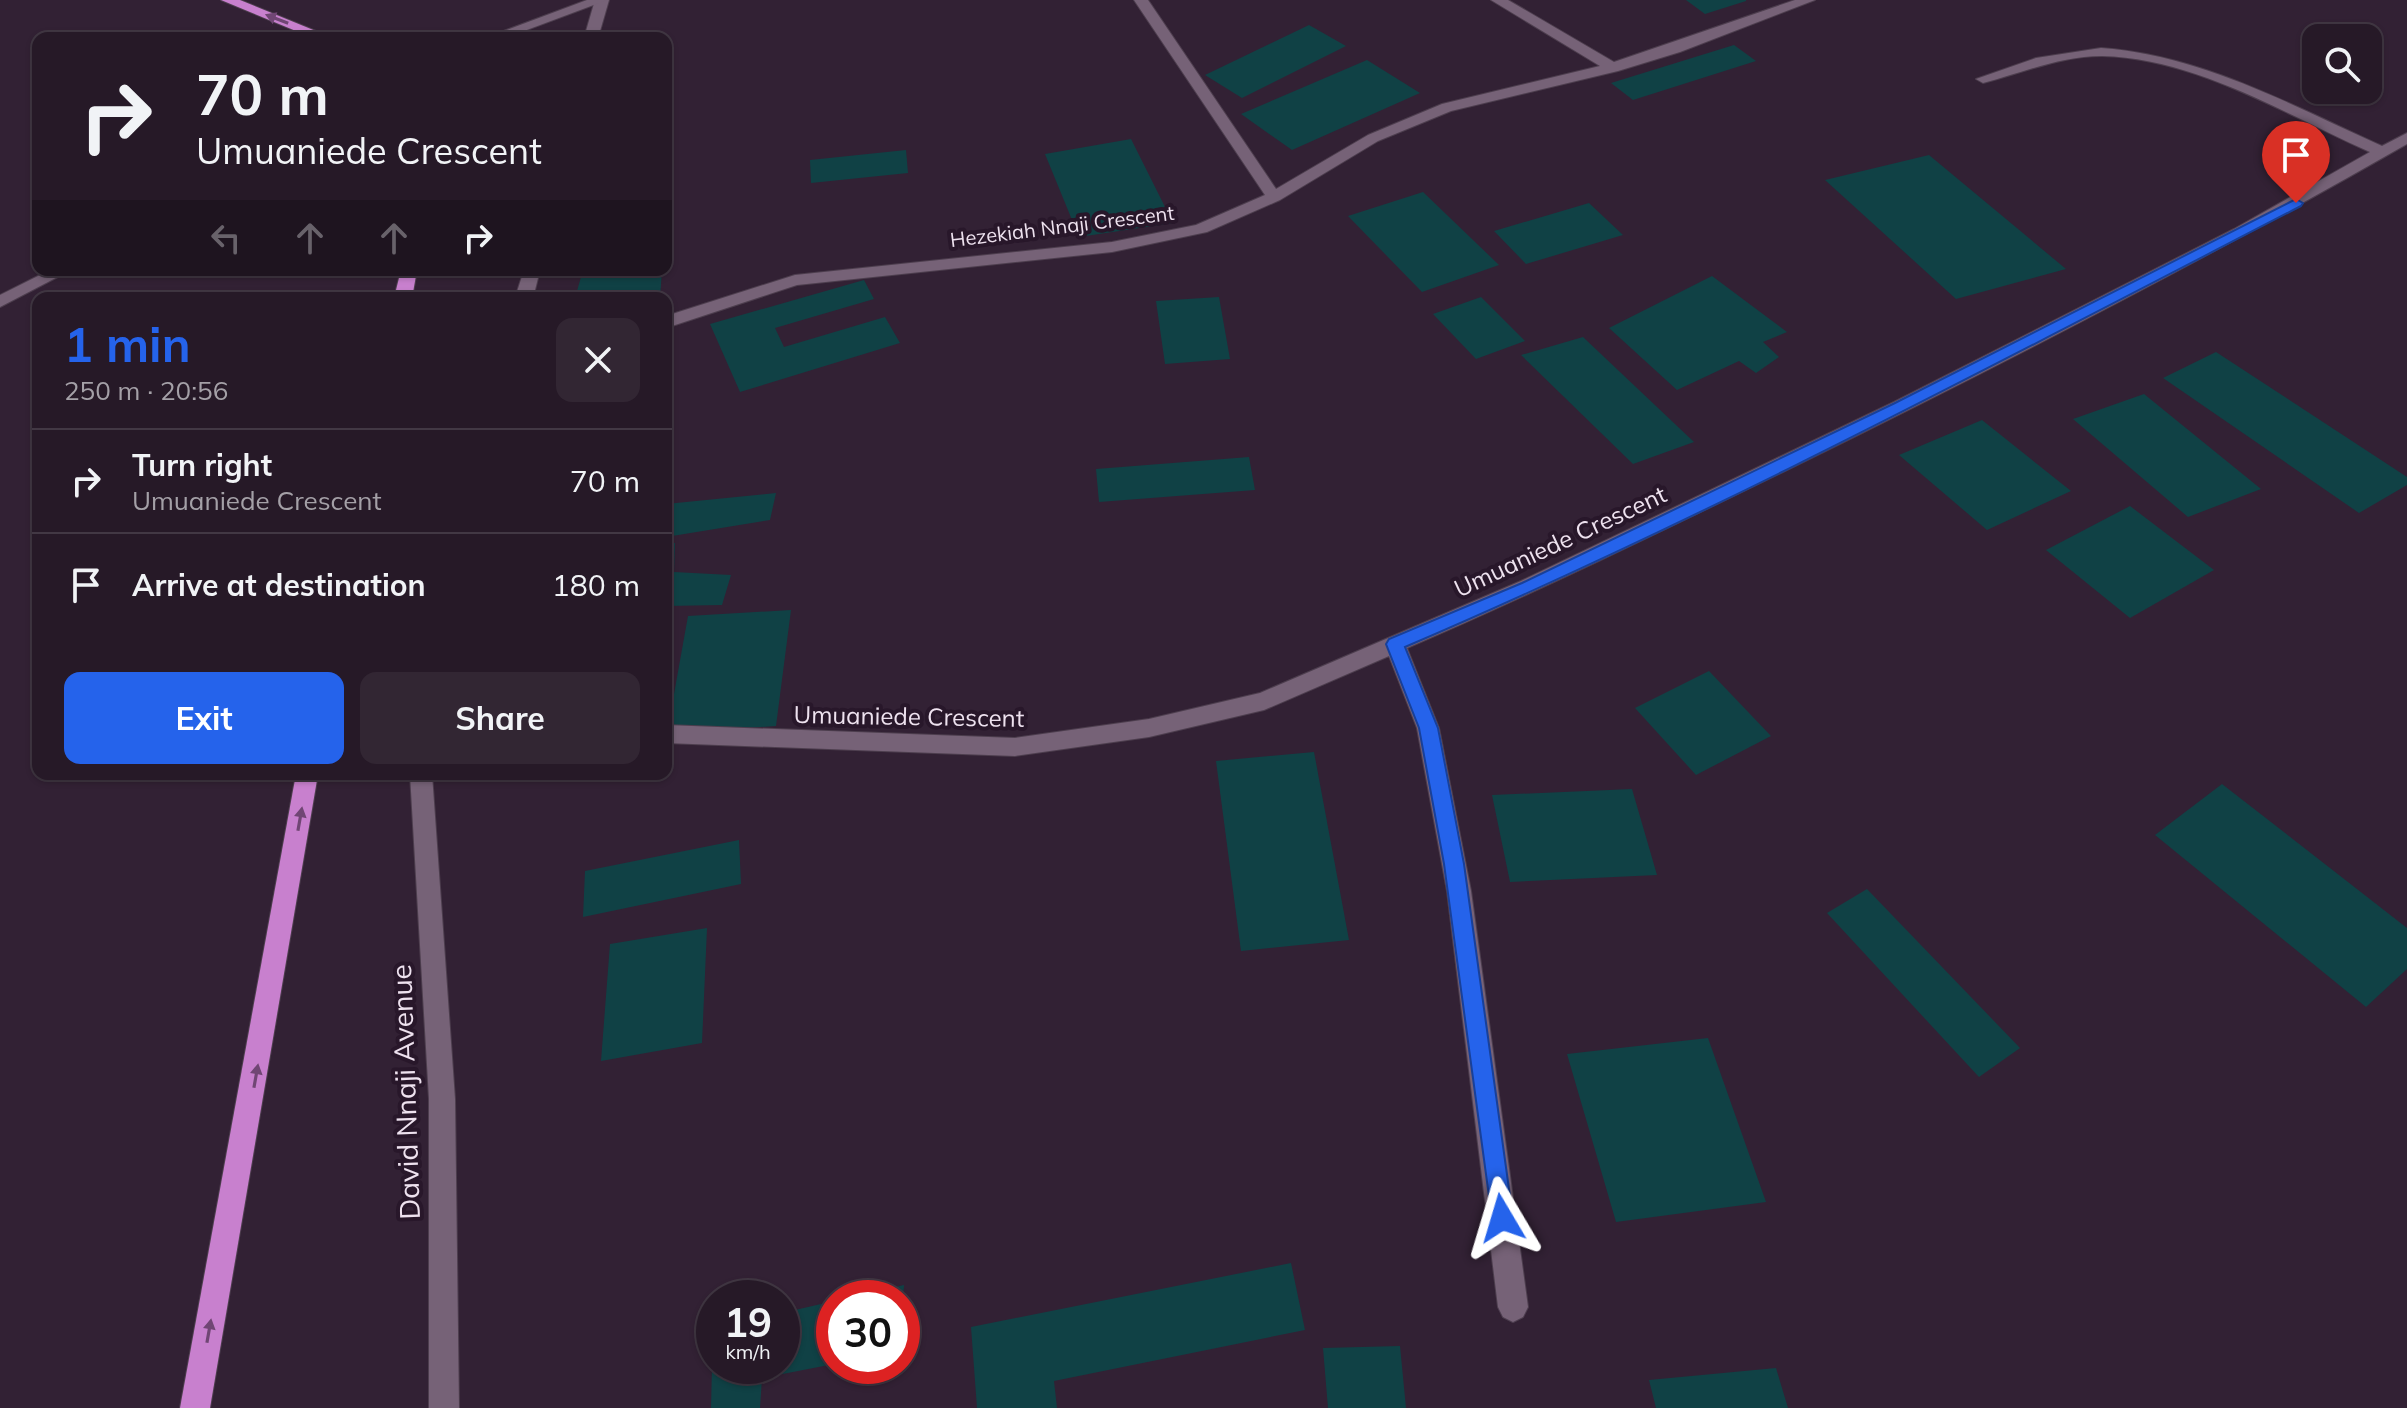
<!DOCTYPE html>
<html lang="en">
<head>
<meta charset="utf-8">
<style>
	:root { --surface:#261927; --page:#322633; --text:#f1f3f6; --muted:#a4a0a7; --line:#423844; --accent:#2563eb }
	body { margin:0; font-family:Mulish,sans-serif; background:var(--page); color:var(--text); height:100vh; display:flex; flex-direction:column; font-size:30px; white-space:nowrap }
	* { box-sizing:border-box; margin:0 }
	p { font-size:26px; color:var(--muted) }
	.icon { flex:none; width:44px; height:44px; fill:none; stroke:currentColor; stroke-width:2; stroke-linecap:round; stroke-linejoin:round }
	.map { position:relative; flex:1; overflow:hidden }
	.side { position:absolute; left:32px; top:292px; width:640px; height:488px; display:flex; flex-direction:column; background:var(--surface); border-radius:16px; box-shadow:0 2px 6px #0004,0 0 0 2px var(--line) }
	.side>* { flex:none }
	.hud { position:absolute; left:32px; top:32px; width:640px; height:244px; border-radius:16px; box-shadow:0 2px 6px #0004,0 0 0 2px var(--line); background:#261927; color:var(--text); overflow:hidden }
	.controls { position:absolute; left:2302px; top:24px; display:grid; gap:16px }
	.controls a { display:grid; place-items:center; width:80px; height:80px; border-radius:16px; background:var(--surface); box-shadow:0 2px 6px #0004,0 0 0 2px var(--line); font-size:40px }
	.speed { position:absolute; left:696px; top:1280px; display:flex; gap:16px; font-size:40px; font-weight:700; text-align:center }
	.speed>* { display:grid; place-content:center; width:104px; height:104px; border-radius:50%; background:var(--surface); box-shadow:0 2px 6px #0004,0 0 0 2px var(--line); line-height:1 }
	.speed small { font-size:20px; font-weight:400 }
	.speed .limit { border:12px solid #d22; background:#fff; color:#111 }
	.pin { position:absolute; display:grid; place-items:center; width:68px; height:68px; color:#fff; margin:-82px -34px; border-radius:50% 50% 50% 0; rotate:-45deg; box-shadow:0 0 8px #0007 }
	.pin .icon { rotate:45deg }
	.me { position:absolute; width:88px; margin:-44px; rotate:353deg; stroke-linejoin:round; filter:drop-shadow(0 0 6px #0008) }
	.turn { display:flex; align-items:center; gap:28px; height:168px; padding:0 32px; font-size:36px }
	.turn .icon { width:104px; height:104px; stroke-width:2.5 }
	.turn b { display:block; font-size:56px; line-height:68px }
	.lanes { display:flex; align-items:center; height:76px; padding:0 32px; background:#0003; justify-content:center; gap:40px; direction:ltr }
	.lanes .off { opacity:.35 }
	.round { display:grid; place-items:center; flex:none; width:84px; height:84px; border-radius:16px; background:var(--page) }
	.overview { display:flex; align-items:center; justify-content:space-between; height:136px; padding:0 32px }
	h1 { font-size:48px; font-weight:700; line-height:60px; color:var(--accent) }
	.cta { display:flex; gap:16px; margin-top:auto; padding:16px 32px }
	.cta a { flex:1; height:92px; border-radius:16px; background:var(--accent); color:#fff; font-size:32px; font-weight:700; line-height:92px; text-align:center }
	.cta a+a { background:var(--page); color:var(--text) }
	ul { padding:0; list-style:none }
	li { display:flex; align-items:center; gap:24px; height:104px; padding:0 32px; border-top:2px solid var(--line) }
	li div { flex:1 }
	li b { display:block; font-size:30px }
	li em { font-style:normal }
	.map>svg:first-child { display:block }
	.building { fill:#104145 }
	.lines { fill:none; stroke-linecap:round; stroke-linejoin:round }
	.minor-casing { stroke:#4d3e4e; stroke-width:2 }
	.secondary-casing { stroke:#4d3e4e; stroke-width:2 }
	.trunk-casing { stroke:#4d3e4e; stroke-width:2 }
	.minor { fill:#766277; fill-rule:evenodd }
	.secondary { fill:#766277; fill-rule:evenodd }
	.trunk { fill:#c880ce; fill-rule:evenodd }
	.oneway { fill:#704674 }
	.route { fill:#2563eb; stroke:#184099; stroke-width:2 }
	.labels { text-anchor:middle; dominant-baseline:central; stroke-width:8; stroke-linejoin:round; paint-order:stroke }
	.far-street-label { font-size:20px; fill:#eee2ef; stroke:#28172a }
	.street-label { font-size:24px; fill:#eee2ef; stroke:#28172a }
	.near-street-label { font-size:28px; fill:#eee2ef; stroke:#28172a }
</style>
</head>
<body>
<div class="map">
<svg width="2407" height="1408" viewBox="0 0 2407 1408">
	<rect width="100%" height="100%" fill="#322134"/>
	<g class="building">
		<path d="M1686,0h60v1l-41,13z"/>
		<path d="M1309,25l37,21 -104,52 -37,-23z"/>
		<path d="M1734,45l22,16 -123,39 -22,-17z"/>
		<path d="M1367,60l53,33 -128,57 -51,-36z"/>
		<path d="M1131,139l42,84 -94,14 -34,-83z"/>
		<path d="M906,150l2,23 -97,10 -1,-23z"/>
		<path d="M1929,155l137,114 -110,30 -131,-119z"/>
		<path d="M1423,192l76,73 -77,27 -74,-76z"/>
		<path d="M1589,203l34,32 -97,29 -32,-33z"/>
		<path d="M583,270h79l-2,28h-85z"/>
		<path d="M1712,276l75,56 -24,10 16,15 -23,16 -17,-12 -62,29 -68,-62z"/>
		<path d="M864,280l10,19 -99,29 9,19 101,-30 15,26 -160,49 -30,-68z"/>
		<path d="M1219,297l11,62 -65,5 -9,-63z"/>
		<path d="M1481,297l44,44 -49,18 -43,-45z"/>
		<path d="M1583,337l111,105 -61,22 -112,-109z"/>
		<path d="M2216,352l191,125v8l-48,28 -196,-135z"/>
		<path d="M2144,394l117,95 -73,28 -115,-98z"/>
		<path d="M1982,420l89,71 -84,39 -88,-75z"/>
		<path d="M1249,457l6,33 -156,12 -3,-33z"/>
		<path d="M776,493l-6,27 -104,17v-33z"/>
		<path d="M2130,506l84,64 -84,48 -84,-68z"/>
		<path d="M675,543l-1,29 57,3 -9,30 -56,1v-62z"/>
		<path d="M791,610l-15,116 -109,7 21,-117z"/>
		<path d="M1709,671l62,65 -75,39 -61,-67z"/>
		<path d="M1314,752l35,188 -108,11 -25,-190z"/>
		<path d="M2222,784l185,144v41l-41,38 -211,-172z"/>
		<path d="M1632,789l25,86 -147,7 -18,-87z"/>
		<path d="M739,840l2,44 -158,33 2,-46z"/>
		<path d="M1867,889l153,159 -41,29 -152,-164z"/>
		<path d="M707,928l-5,115 -101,18 9,-117z"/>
		<path d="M1708,1038l58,164 -150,20 -49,-168z"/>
		<path d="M1291,1263l14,67 -251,51 3,27h-80l-6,-81z"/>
		<path d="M904,1285l-1,13h-51v-1z"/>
		<path d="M834,1301v63l-72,14 -2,30h-49l1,-42h70v-53z"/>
		<path d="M1400,1346l6,62h-78l-5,-60z"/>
		<path d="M1776,1368l12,40h-132l-7,-28z"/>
	</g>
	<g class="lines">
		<g class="minor-casing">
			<g id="minor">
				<path d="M595,0h14l-11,38h-14z"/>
				<path d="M1134,0h14l128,189 92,-54 74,-31 158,-38 -109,-66h17l106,62 181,-62h20l-135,52 -62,19 -167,40 -73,30 -98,59 -73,32 -95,20 -315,33 -131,43v-12l129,-41 317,-33 84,-17 69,-30z"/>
				<path d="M2101,48c100,7 190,57 281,98l25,-13v11c-202,116 -408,222 -616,324 -127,62 -254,124 -384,180l32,80 32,163 57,416 -5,10 -10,5 -10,-5 -5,-10 -51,-416 -30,-163 -28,-72 -125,54 -115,27 -134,19 -349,-13v-18l349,13 134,-19 111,-26 261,-112 373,-179 340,-173 136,-77c-83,-37 -175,-94 -268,-96 -42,0 -80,17 -119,27l-7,-4 60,-21z"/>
				<path d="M524,270h16l-7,28h-18z"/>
				<path d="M410,774h22l23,325 4,309h-30v-309z"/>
			</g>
		</g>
		<g class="secondary-casing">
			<g id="secondary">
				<path d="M587,0h20l-102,38h-20z"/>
				<path d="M50,270h21l-71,37v-12z"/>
			</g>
		</g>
		<g class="trunk-casing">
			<g id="trunk">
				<path d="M221,0h19l93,38h-20z"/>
				<path d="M401,270h16l-5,28h-18z"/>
				<path d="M296,774h22l-108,634h-30z"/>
			</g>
		</g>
		<use href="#minor" class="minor"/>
		<use href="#secondary" class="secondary"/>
		<use href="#trunk" class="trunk"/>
	</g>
	<defs><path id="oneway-solid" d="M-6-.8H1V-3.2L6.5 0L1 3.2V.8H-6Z" transform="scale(2)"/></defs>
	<g class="oneway">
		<use href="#oneway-solid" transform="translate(277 19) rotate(-159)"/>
		<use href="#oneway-solid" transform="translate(300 819) rotate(-80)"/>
		<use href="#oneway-solid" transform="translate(256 1076) rotate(-80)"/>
		<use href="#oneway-solid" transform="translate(209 1331) rotate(-80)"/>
	</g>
	<path class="route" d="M2296,199l7,4 -2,3c-296,153 -590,310 -896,441l33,81 26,136 49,354 -3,8 -8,4 -9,-4 -49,-362 -25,-136 -33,-84 3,-5 133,-56 373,-180z"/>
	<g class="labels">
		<g class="far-street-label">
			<text transform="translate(1062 226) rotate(-7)">Hezekiah Nnaji Crescent</text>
		</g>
		<g class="street-label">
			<text transform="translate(1560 541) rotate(-25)">Umuaniede Crescent</text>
			<text transform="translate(909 716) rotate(1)">Umuaniede Crescent</text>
		</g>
		<g class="near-street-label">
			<text transform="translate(405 1092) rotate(-92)">David Nnaji Avenue</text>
		</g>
	</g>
</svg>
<div class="controls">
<a><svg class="icon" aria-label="search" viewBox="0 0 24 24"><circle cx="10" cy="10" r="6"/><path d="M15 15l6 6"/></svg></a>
</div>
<div class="speed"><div>19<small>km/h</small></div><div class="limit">30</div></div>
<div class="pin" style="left:2296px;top:203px;background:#d93025"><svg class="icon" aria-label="arrive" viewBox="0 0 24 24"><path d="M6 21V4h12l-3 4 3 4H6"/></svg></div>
<svg class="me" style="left:1502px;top:1218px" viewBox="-20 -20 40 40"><path d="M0-17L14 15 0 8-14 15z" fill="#2563eb" stroke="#fff" stroke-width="4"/></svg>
<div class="hud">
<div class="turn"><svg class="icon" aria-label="right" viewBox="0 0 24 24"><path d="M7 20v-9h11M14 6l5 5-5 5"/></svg><div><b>70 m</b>Umuaniede Crescent</div></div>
<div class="lanes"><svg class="icon off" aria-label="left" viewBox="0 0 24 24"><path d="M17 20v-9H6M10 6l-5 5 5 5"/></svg><svg class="icon off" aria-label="ahead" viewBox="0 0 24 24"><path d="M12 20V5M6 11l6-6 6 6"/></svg><svg class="icon off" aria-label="ahead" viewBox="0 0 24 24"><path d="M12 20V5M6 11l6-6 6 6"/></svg><svg class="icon" aria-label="right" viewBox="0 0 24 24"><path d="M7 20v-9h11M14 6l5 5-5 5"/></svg></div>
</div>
<section class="side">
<div class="overview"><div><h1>1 min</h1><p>250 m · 20:56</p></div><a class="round"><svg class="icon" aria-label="close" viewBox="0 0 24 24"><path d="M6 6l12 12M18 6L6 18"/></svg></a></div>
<ul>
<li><svg class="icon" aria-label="right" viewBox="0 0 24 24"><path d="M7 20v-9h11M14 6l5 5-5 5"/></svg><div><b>Turn right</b><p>Umuaniede Crescent</p></div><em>70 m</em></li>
<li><svg class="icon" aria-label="arrive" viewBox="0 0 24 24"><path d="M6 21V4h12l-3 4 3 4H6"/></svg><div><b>Arrive at destination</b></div><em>180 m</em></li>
</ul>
<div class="cta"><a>Exit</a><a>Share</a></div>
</section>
</div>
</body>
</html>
